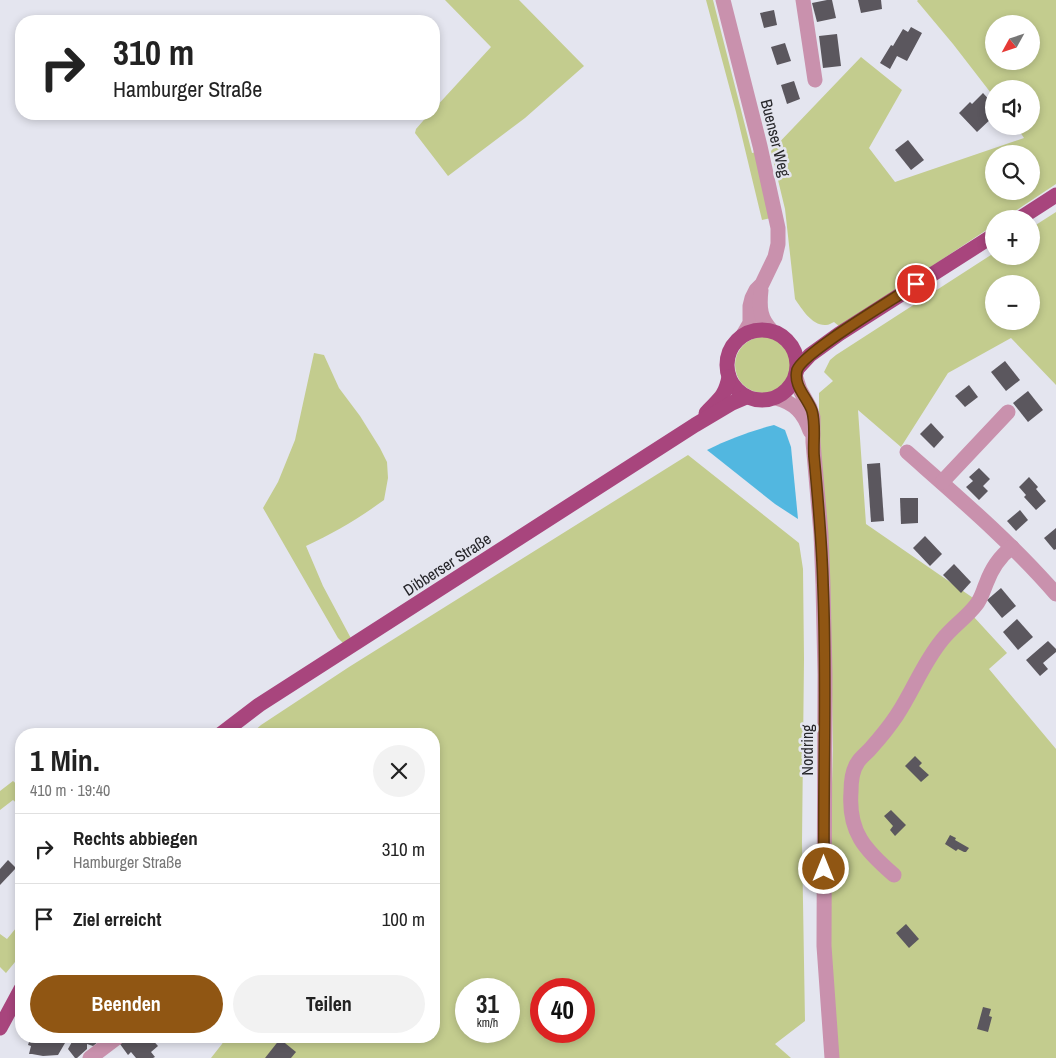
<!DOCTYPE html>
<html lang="de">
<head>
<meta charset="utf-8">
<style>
	:root { --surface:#fff; --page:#f2f2f2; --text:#222; --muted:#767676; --line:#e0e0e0; --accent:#905613 }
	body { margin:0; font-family:"Archivo Narrow",sans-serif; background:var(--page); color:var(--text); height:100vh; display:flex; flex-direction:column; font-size:19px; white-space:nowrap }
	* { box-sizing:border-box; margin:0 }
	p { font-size:16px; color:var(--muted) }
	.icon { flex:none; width:28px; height:28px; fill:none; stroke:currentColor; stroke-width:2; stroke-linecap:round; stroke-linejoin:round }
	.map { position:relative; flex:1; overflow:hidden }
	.drawer { position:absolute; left:15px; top:728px; width:425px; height:315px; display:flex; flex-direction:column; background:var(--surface); border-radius:20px; box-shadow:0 2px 8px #0003 }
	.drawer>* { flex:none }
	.banner { position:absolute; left:15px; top:15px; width:425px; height:105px; border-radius:20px; box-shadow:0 2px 8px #0003; background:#fff; color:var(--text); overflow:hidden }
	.needle { width:32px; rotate:230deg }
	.tools { position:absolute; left:985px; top:15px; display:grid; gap:10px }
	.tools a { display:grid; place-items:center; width:55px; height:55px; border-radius:50%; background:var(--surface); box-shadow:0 2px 8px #0003; font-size:25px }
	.speed { position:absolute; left:455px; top:978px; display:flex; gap:10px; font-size:25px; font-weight:700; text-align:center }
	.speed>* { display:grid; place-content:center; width:65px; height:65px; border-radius:50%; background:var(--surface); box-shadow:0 2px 8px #0003; line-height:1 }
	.speed small { font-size:12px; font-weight:400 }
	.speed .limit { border:8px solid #d22; background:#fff; color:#111 }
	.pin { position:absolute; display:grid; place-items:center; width:42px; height:42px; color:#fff; margin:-21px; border:2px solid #fff; border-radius:50%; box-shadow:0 1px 5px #0007 }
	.me { position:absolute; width:55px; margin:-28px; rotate:0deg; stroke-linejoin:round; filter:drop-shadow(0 0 4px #0008) }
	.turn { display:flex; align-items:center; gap:18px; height:105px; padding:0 15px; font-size:22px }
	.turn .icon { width:65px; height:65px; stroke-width:2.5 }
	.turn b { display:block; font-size:35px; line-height:42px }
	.round { display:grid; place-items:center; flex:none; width:52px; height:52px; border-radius:26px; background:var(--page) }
	.summary { display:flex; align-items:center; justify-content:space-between; height:85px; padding:0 15px }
	h1 { font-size:30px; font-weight:700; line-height:38px }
	.primary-button { display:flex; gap:10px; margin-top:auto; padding:10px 15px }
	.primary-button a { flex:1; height:58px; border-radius:30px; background:var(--accent); color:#fff; font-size:20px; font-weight:700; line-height:58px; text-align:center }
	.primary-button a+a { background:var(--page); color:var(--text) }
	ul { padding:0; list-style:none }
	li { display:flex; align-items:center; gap:15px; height:70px; padding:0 15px; border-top:1px solid var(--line) }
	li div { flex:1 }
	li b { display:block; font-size:19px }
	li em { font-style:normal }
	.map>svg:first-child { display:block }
	.green { fill:#c3cc8e; fill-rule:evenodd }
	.water { fill:#52b7e0 }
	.building { fill:#5b575e }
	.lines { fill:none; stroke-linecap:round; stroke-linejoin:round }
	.minor { stroke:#c991ad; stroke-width:15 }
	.major { stroke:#a8457d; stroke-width:15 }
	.route-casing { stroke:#5e380c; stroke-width:12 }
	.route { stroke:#905613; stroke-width:9 }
	.labels { text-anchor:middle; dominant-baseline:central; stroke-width:5; stroke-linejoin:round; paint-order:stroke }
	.street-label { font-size:16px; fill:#252529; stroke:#e4e5ef }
</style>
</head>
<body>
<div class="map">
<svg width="1056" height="1058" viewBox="0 0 1056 1058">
	<rect width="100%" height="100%" fill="#e4e5ef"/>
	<g class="green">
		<path d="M445,0h74l65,66 -59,52 -77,58 -33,-43 1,-4 13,-15h5v-5l57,-62z"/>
		<path d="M706,0h7l39,153 4,-1 15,66 -9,2 -26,-108z"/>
		<path d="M918,0h138v184l-53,35h-9v6l-154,102 -6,-5c-3,1 -5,3 -8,3 -14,1 -24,-16 -31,-26l-10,-90 -14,-58 90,-94 41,33 -33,58 26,34 129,-44 -8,-12h15v-37h-37v8l-41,-53 -36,-43zM994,24h37v37h-37zM994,154h37v37h-37z"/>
		<path d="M1056,212v173l-45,-47 -63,35 -47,74 -43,-37 8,114 113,78 -42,53 36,-39 34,37 -18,16 67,80v309h-220l-8,-132 5,-177 -3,-161 -11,-159v-36l14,-12 -9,-9 6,-12 6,-5 158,-102v3h37v-28zM994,284h37v37h-37z"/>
		<circle cx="763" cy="365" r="28"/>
		<path d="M314,353l10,2 15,33 21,28 20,32 7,14 1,16 -4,22c-26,19 -50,33 -78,46l17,40 31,58 -6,4 -10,-10 -75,-130 15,-26 17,-42z"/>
		<path d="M688,455l111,88 4,26 1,90 -2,183 3,179 -30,23 16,14h-580l11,-14 3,-6 -1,-2h210v-302h-183l10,-9 88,-58zM466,989h43v42h-43zM541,989h43v42h-43z"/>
		<path d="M13,781l8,7v19l-8,-7 -13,10v-19z"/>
		<path d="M21,922v31l-6,9 -9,11 -6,-6v-33l7,5z"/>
	</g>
	<path class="water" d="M774,425l11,5 6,17 7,72 -23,-15 -68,-54c22,-11 44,-19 67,-25z"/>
	<g class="building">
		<path d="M827,0h5l4,18 -19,4 -5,-19z"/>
		<path d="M858,0h23l1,9 -21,4z"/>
		<path d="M774,10l3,15 -13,3 -4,-15z"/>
		<path d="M911,27l11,6 -15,28 -10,-5 -7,13 -10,-6 11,-18 2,1 10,-17 5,3z"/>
		<path d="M837,34l4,32 -18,2 -4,-32z"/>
		<path d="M785,43l6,18 -14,4 -6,-18z"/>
		<path d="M794,81l6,18 -13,5 -6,-19z"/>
		<path d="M983,93l11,12v11l-17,16 -18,-19 11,-11 2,2z"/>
		<path d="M908,140l16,20 -13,10 -16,-20z"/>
		<path d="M1005,361l15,19 -14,11 -15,-19z"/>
		<path d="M969,385l9,12 -13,10 -10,-11z"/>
		<path d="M1028,391l15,19 -15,12 -15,-19z"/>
		<path d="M931,423l13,14 -10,11 -14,-14z"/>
		<path d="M880,463l4,58 -13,1 -4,-58z"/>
		<path d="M979,468l11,11 -7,7 5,5 -9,9 -13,-13 7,-6 -4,-4z"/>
		<path d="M1029,477l9,10 -2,2 10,12 -10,9 -12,-13 2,-2 -7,-8z"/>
		<path d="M900,498h18v25l-17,1z"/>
		<path d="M1020,510l8,10 -12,11 -9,-10z"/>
		<path d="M1056,528v21l-2,1 -10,-12z"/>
		<path d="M925,536l17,18 -12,12 -17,-18z"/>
		<path d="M954,564l17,18 -10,11 -18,-18z"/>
		<path d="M1001,588l15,18 -14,12 -15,-18z"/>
		<path d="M1017,619l16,18 -15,13 -15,-18z"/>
		<path d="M1048,641l8,8v3l-13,11 5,6 -8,7 -14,-16z"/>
		<path d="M915,756l7,7 -3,3 10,9 -8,7 -16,-16z"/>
		<path d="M891,810l15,15 -11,11 -5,-6 3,-4 -9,-10z"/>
		<path d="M950,835l6,3 -1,2 14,8 -3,4h-2l-6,-3 -2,2 -11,-7z"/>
		<path d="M8,860l8,8 -16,17v-16z"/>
		<path d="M906,924l13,15 -10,9 -13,-15z"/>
		<path d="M488,980l10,9h-18z"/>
		<path d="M983,1007l8,2 -2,7 3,1 -4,15 -11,-3z"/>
		<path d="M31,1036h20l14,7 -7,12 -15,1 -11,-2h-3l2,-8 -3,-1z"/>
		<path d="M80,1036h26l-13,10 -6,-2v5l-10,9h-2l-7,-9 5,-9 3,2 5,-3z"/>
		<path d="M138,1036h11l9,10 -7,6 4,5 -2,1h-17l-5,-6 -3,3 -8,-11 5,-6 5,5z"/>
		<path d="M280,1039l16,13 -5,6h-26z"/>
	</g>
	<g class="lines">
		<g class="minor">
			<path d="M723,0l37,146 18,82v16l-3,13 -13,27 -6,6 -4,8 -2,8v17l-7,12"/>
			<path d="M803,0l12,80"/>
			<path d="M761,290c-2,18 -1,29 11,41"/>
			<path d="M796,378l4,12 10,18 3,9v25l8,92 2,51 2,89 -1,272 8,112"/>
			<path d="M776,398c19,5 28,15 34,33"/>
			<path d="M907,452c51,45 104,90 149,142"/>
			<path d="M942,482l66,-70"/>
			<path d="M894,875c-29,-25 -46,-43 -43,-83 0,-10 1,-22 7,-30 3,-5 9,-9 13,-14 9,-10 18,-21 26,-33 16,-24 26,-52 45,-75 10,-13 24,-22 34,-35 5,-6 7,-14 10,-21 5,-14 13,-27 26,-37"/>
			<path d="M90,1058l29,-22"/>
		</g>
		<g class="major">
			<path d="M1019,219l37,-24"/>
			<circle cx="762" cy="365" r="35"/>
			<path d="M798,368l12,-13 29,-21 155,-99"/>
			<path d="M706,413c13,-14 19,-16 23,-36"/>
			<path d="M221,734l38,-29 436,-280 37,-22 14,-6"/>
			<path d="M0,1028l21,-39"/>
		</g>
	</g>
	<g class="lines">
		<g class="route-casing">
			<path id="route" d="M824,869c-1,-95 3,-189 -1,-284 -1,-43 -5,-86 -9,-129 -1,-14 2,-31 -2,-45 -5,-14 -19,-25 -15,-41 6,-18 99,-72 119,-86"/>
		</g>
		<use href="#route" class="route"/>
	</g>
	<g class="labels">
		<g class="street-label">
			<text transform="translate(776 138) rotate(76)">Buenser Weg</text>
			<text transform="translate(447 564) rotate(-33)">Dibberser Straße</text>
			<text transform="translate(807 750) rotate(-90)">Nordring</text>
		</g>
	</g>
</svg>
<div class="tools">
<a><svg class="needle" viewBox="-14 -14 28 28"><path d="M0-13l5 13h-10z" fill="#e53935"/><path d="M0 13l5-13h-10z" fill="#767676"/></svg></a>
<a><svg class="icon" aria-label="sound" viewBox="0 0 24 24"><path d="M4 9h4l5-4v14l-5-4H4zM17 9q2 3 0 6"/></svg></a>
<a><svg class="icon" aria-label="search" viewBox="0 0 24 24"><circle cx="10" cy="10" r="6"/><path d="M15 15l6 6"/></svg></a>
<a>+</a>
<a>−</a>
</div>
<div class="speed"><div>31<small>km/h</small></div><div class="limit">40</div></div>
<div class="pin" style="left:916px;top:284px;background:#d93025"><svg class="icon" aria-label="arrive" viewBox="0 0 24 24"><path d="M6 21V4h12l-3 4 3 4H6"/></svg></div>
<svg class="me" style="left:824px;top:869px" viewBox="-20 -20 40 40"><circle r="17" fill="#905613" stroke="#fff" stroke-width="3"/><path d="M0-11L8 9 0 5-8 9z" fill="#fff"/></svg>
<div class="banner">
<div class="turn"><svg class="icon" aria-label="right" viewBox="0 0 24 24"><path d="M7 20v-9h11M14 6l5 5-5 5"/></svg><div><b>310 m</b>Hamburger Straße</div></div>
</div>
<section class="drawer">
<div class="summary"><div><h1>1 Min.</h1><p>410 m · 19:40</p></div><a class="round"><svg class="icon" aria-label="close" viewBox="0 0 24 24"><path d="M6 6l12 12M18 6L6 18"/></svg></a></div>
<ul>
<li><svg class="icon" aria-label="right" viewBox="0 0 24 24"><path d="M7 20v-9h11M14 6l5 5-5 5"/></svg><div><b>Rechts abbiegen</b><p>Hamburger Straße</p></div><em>310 m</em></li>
<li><svg class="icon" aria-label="arrive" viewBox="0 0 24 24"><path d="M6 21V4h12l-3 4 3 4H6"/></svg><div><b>Ziel erreicht</b></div><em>100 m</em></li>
</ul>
<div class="primary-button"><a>Beenden</a><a>Teilen</a></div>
</section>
</div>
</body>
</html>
